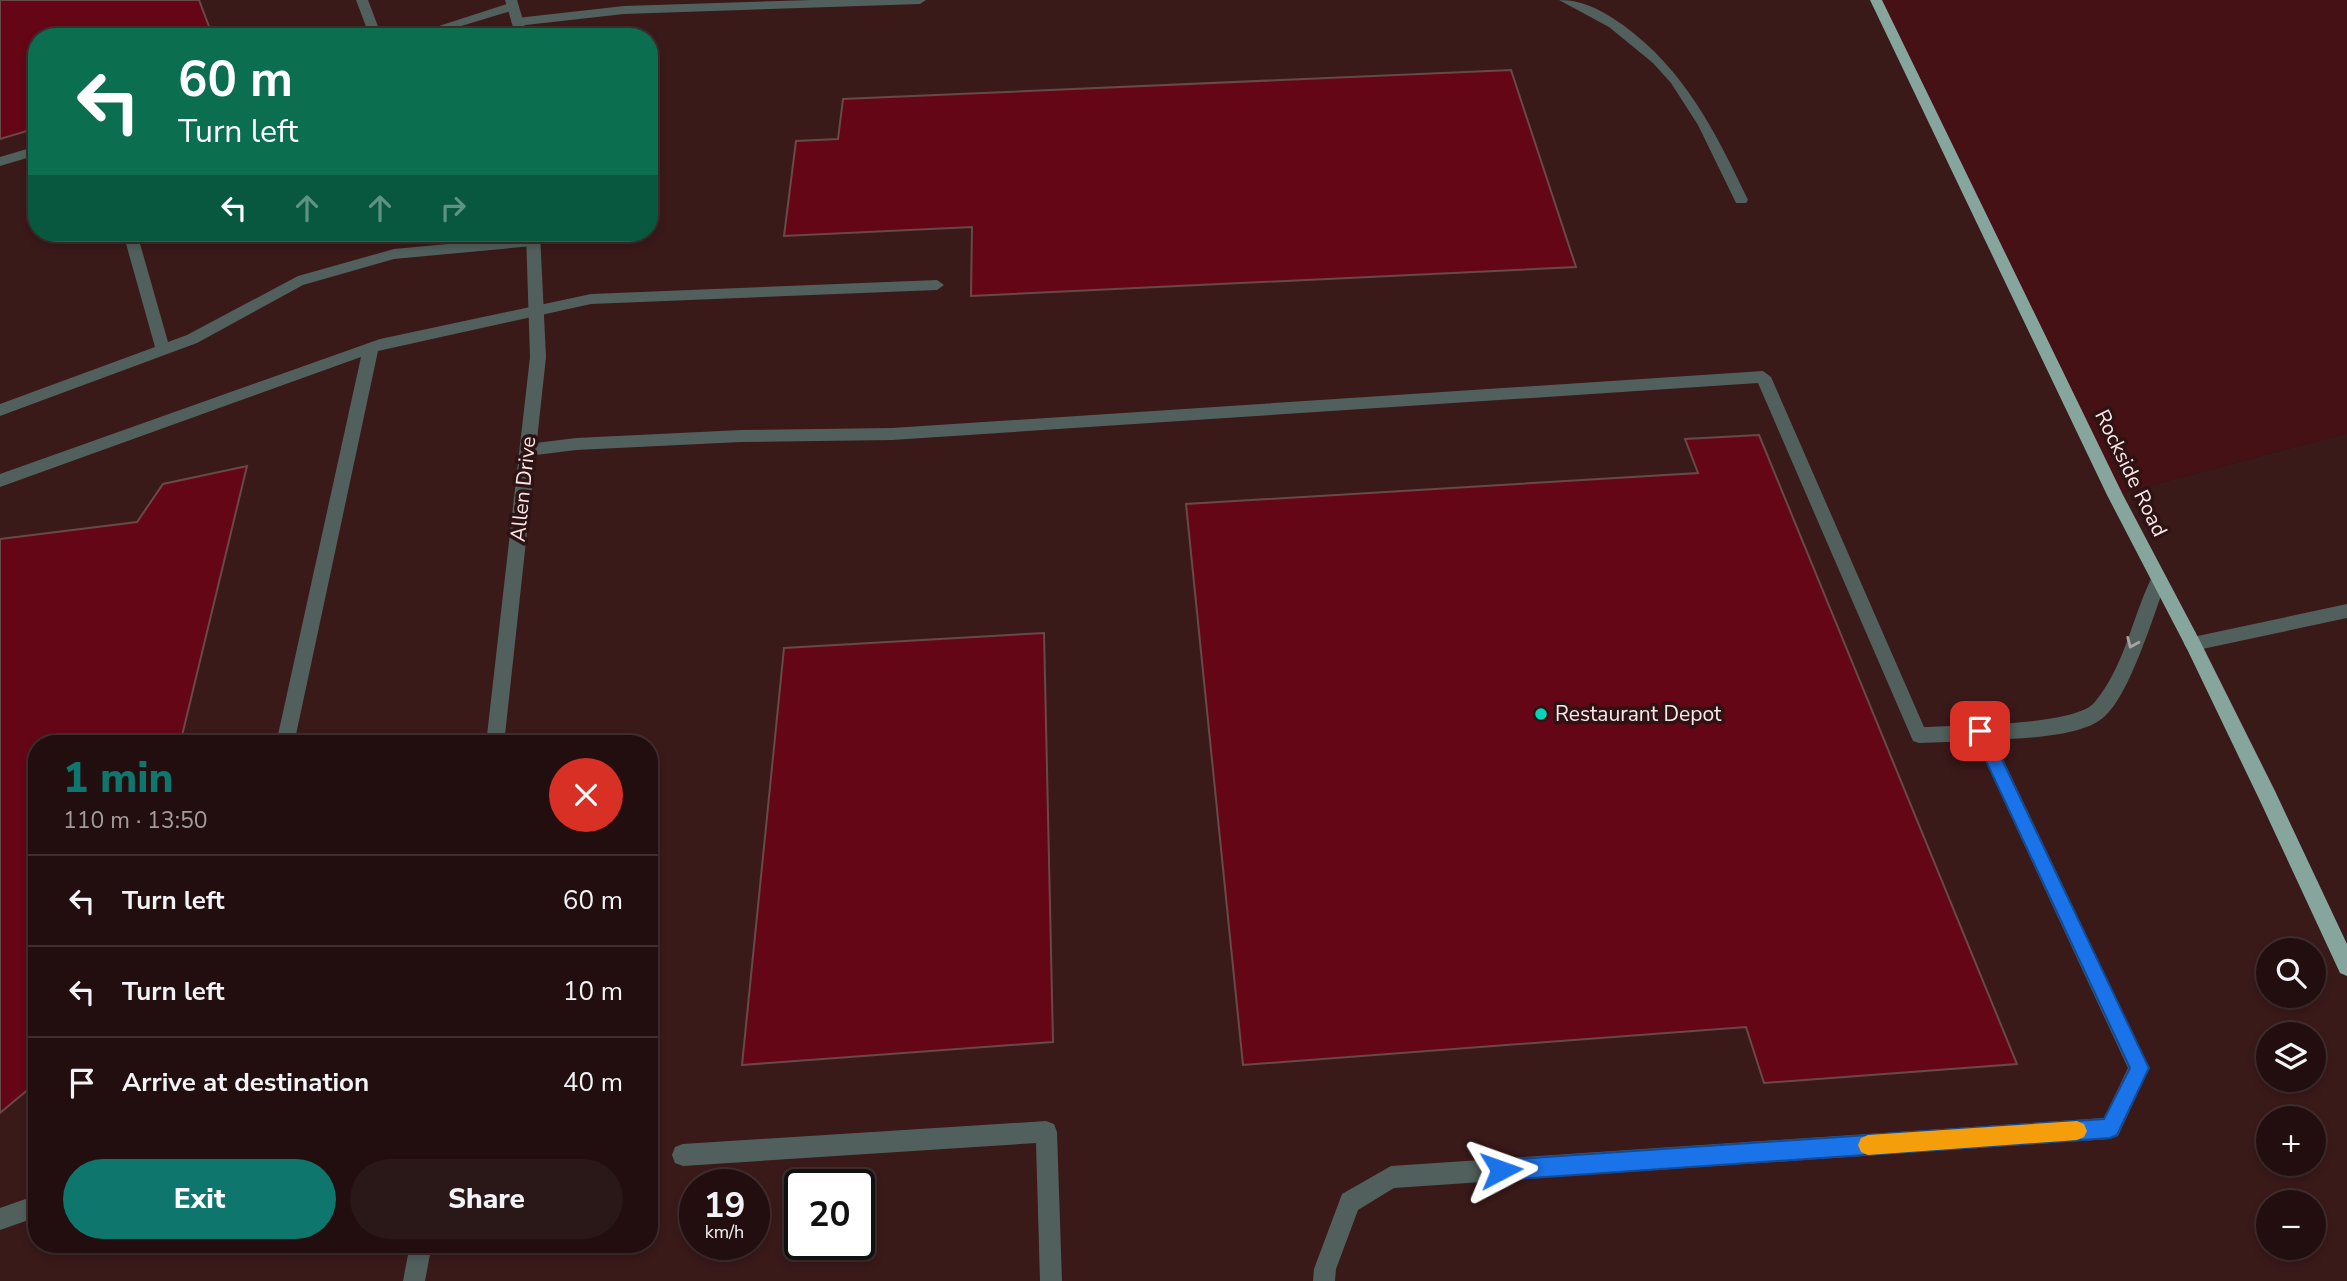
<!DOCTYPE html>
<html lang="en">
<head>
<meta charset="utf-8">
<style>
	:root { --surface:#220e0e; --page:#2a1717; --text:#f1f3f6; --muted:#a29c9e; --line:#3f2e2e; --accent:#0f766e }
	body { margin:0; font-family:"Nunito Sans",sans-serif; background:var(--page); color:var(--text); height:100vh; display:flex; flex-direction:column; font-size:26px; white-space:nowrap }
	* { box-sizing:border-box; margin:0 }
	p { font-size:23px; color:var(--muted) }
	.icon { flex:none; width:38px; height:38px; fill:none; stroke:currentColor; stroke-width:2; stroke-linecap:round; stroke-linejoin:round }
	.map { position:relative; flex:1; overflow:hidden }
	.details { position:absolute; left:28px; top:735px; width:630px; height:518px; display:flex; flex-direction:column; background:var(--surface); border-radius:28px; box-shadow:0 4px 10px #0003,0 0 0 2px var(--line) }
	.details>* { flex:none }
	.guide { position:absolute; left:28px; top:28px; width:630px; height:214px; border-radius:28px; box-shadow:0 4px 10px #0003,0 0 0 2px var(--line); background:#0b6e4f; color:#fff; overflow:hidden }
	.tools { position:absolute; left:2256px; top:938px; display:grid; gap:14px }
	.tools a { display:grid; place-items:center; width:70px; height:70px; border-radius:50%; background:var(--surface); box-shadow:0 4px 10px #0003,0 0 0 2px var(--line); font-size:35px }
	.speed { position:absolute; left:679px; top:1169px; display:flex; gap:14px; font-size:35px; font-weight:700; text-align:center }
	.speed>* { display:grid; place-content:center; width:91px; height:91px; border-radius:50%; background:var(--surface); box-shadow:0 4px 10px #0003,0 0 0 2px var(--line); line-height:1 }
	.speed small { font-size:18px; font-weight:400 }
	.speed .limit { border:4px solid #111; border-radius:10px; background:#fff; color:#111 }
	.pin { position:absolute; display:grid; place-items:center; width:60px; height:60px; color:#fff; margin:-30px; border-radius:14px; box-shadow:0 4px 10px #0006 }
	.me { position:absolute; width:77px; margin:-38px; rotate:86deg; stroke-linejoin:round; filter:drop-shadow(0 0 5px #0008) }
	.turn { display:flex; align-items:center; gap:24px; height:147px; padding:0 35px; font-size:32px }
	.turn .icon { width:91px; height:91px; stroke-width:2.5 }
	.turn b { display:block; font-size:49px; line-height:60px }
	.lanes { display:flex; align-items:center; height:66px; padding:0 35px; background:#0003; justify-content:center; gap:35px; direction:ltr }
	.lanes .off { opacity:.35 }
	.round { display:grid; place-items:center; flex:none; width:74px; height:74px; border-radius:37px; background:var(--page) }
	.head { display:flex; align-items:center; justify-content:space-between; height:119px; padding:0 35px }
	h1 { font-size:42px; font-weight:800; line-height:52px; color:var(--accent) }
	.action { display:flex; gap:14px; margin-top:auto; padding:14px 35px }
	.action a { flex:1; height:80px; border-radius:42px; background:var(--accent); color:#fff; font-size:28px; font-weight:800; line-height:80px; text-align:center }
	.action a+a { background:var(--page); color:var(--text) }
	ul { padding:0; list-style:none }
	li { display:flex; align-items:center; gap:21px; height:91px; padding:0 35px; border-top:2px solid var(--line) }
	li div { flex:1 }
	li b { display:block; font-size:26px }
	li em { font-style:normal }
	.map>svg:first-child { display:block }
	.built { fill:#3a1919; fill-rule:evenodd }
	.green { fill:#451114 }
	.building { fill:#650616; stroke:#684948; stroke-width:2 }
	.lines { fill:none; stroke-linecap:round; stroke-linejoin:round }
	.service { fill:#51605c; fill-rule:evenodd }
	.minor { fill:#51605c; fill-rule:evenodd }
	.primary { fill:#86a59d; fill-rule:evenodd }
	.oneway { stroke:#a6a4a2 }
	.route { fill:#1a73e8; stroke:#114b97; stroke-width:2 }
	.slow { fill:#f59e0b }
	.poi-dot { fill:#05d5b6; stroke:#2d1313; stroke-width:2.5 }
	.labels { text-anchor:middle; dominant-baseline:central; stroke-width:7; stroke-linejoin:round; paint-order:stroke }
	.street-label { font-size:21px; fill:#fbe8e7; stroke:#2d1313 }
	.poi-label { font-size:21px; fill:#fbe8e7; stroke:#2d1313; text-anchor:start }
</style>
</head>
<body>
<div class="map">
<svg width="2347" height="1281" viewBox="0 0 2347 1281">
	<rect width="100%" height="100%" fill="#2d1313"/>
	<path class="built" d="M0,0h1876l239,495 232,-62v848h-2347zM37,37h612v196h-612zM37,744h612v500h-612zM2268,950h46v46h-46zM2268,1034h46v46h-46zM2268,1118h46v46h-46zM695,1185h59v59h-59zM800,1185h59v59h-59zM2268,1202h46v46h-46z"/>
	<path class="green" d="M1876,0h471v433l-232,62z"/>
	<g class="building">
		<path d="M0,0h199l14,37h-176v91l-37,11z"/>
		<path d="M1511,70l65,197 -605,29 1,-69 -188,9 12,-95 42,-2 5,-40z"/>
		<path d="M1759,435l258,629 -253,19 -18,-56 -503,38 -57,-561 512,-31 -13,-34z"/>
		<path d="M247,466l-67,278h-143v338l-37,31v-574l137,-17 26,-38z"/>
		<path d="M1044,633l9,409 -311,23 42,-417z"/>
	</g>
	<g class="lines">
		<g class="service">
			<path d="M356,0h12l14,37h-12z"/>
			<path d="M812,0h114l-6,4 -296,10 -107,12 -6,-4 6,-4 107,-12z"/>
			<path d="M1559,0c25,0 44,11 64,25 62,45 93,108 125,175l-2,3h-10l-38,-78 -27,-42 -18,-20 -44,-36z"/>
			<path d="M513,2l6,4 -2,3 -92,28h-20z"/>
			<path d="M37,146v9l-37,11v-9z"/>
			<path d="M123,233h14l31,109 19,-7 111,-59 96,-27 139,-13 7,5 -7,5 -139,13 -91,26 -106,58 -197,73v-12l155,-57z"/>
			<path d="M937,280l7,5 -7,5 -346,14 -213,47 -84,393h-18l85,-387 -361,130v-13l380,-135 211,-45z"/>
			<path d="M1763,371l8,6 153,350c34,-2 149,-1 170,-24 31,-36 38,-87 59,-128h12l2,5c-14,35 -36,113 -63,137 -22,20 -81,21 -110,23l152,321 4,7 -4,7 -28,61 -8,3 -716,49 -36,22 -22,59 -1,12h-22l1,-12 28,-75 49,-28 713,-48 24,-50 -152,-327 -57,2 -6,-2 -155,-358 -866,57 -151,2 -165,8 -48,6 -8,-6 8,-6 48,-6 165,-8 151,-2z"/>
			<path d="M2347,604v14l-154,33 -6,-2 -3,-5 3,-5 6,-2z"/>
			<path d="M1046,1121l8,3 3,8 5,149h-22l-4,-138 -353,23 -8,-3 -3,-8 3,-8 8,-3z"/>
			<path d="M37,1195v22l-37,13v-22z"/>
		</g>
		<g class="minor">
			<path d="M505,0h12l11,37h-12z"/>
			<path d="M526,233h14l6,124 -42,387h-18l44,-387z"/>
			<path d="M410,1244h22l-7,37h-22z"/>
		</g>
		<path class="primary" d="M1870,0h12l241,495 76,144 76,152 72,153v32l-7,-3 -79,-170 -74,-154 -80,-154z"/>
	</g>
	<defs><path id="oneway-chevron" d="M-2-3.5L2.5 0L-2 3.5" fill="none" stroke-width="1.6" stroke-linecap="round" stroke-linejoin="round" transform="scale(1.75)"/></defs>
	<use class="oneway" href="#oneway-chevron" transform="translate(2132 643) rotate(113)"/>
	<path class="route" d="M1980,724l6,2 163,342 -32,67 -7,3 -609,42 -7,-3 -3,-7 3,-8 7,-2 603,-41 26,-51 -158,-337 3,-5z"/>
	<path class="slow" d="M2077,1121l7,3 3,7 -3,6 -7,3 -209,15 -7,-3 -3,-7 3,-7 7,-3z"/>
	<circle class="poi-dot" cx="1541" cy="714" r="7"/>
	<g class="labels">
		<g class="street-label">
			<text transform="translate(2131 473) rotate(64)">Rockside Road</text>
			<text transform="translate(523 489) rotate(-84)">Allen Drive</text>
		</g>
		<g class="poi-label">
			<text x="1555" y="714">Restaurant Depot</text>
		</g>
	</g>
</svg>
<div class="tools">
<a><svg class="icon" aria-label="search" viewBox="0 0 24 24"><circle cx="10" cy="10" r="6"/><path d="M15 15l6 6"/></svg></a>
<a><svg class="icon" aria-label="layers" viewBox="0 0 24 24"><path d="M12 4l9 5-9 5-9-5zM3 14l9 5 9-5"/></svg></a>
<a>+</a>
<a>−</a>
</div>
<div class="speed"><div>19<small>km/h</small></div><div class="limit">20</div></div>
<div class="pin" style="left:1980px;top:731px;background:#d93025"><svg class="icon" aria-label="arrive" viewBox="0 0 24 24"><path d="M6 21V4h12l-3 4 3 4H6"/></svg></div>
<svg class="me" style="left:1501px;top:1170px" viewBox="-20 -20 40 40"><path d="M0-17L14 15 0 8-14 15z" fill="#1a73e8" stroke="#fff" stroke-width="4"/></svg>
<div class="guide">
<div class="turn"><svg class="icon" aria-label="left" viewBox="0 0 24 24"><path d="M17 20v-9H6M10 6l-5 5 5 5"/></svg><div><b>60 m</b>Turn left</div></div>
<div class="lanes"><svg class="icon" aria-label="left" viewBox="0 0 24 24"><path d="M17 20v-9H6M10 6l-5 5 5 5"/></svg><svg class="icon off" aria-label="ahead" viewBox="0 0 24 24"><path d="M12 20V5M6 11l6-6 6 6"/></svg><svg class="icon off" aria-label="ahead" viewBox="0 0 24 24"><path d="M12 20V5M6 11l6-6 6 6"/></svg><svg class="icon off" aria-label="right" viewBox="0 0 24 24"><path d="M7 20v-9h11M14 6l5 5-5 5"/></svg></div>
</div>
<section class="details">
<div class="head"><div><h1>1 min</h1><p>110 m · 13:50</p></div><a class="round" style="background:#d93025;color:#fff"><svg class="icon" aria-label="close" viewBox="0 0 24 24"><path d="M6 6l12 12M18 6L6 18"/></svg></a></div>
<ul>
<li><svg class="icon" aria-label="left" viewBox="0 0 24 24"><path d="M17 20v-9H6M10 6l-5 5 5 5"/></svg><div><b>Turn left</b></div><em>60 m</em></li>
<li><svg class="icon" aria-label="left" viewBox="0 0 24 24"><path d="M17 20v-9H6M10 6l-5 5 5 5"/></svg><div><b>Turn left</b></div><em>10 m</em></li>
<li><svg class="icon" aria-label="arrive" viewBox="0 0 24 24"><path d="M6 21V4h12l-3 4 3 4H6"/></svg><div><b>Arrive at destination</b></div><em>40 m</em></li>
</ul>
<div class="action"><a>Exit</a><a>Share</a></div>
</section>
</div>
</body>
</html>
